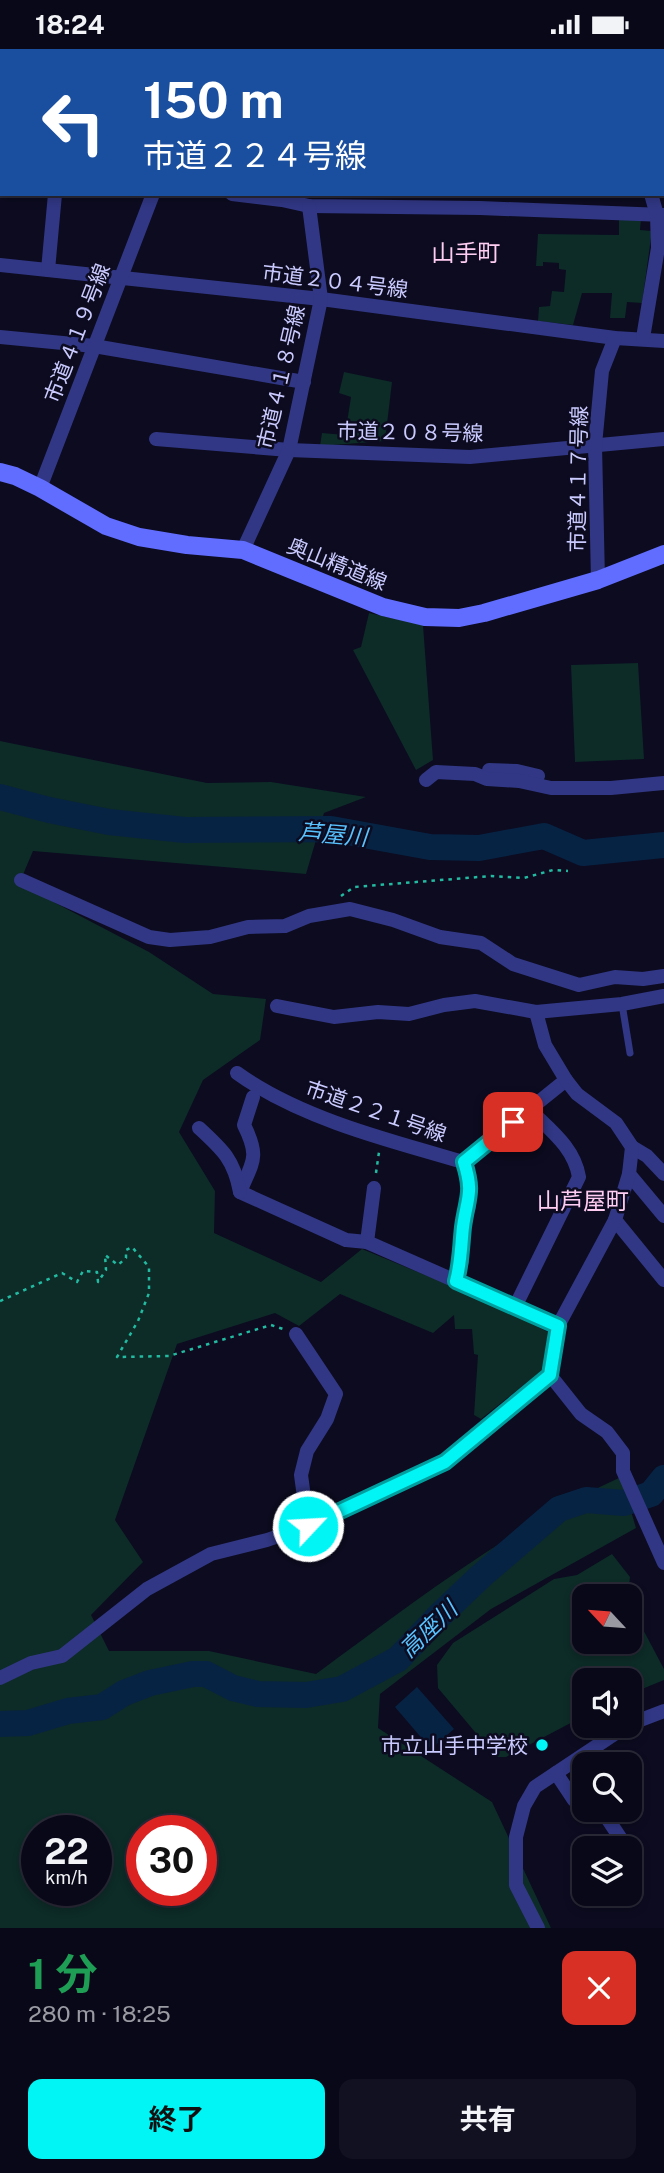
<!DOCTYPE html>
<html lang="ja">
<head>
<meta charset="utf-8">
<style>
	:root { --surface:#090818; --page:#121121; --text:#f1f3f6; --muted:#999aa2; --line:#292937; --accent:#00f5f4 }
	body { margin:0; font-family:"Public Sans","Noto Sans JP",sans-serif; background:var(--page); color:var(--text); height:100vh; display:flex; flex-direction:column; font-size:26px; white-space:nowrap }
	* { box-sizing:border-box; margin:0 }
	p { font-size:23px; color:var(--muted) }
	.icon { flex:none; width:38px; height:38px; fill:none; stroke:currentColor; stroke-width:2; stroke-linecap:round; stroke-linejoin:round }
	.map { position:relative; height:1879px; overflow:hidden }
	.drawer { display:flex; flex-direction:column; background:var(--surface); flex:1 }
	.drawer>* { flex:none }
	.top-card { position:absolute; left:0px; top:0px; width:665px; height:147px; box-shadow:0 4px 10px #0003,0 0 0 2px var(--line); background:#1a4fa0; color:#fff; overflow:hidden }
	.needle { width:46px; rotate:296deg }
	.buttons { position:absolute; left:572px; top:1535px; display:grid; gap:14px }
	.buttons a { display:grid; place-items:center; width:70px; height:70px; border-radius:14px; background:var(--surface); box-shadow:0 4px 10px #0003,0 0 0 2px var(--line); font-size:35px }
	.speed { position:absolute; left:21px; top:1766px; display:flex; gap:14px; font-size:35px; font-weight:700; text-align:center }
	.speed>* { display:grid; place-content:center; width:91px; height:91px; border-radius:50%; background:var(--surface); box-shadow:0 4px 10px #0003,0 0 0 2px var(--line); line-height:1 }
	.speed small { font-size:18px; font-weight:400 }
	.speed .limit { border:10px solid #d22; background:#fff; color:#111 }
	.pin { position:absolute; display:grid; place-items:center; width:60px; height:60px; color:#fff; margin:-30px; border-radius:14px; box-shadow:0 4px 10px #0006 }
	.me { position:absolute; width:77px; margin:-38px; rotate:65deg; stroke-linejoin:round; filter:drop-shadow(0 0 5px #0008) }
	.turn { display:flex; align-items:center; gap:24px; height:147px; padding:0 28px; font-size:32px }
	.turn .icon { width:91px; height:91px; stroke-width:2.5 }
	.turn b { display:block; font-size:49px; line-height:60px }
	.round { display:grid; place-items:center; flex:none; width:74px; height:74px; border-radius:14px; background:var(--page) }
	.head { display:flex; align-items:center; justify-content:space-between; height:119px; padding:0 28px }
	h1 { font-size:42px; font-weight:700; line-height:52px; color:#1e9e55 }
	.action { display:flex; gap:14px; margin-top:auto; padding:14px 28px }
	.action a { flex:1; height:80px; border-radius:14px; background:var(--accent); color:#111; font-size:28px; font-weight:700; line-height:80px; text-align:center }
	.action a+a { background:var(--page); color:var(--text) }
	.status { display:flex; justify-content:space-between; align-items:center; height:49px; padding:0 35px; background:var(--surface); direction:ltr }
	.status svg { height:19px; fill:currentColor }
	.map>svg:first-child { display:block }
	.green { fill:#0d2b27; fill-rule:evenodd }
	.water { fill:#072343 }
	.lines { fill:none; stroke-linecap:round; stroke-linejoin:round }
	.river { stroke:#072343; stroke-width:26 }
	.path { stroke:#22bba2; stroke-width:2.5; stroke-dasharray:3.5 5; stroke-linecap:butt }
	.service { stroke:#313784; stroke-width:7 }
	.minor { stroke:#313784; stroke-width:14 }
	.tertiary { stroke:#313784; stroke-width:18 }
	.secondary { stroke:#616dff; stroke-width:18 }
	.route-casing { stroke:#009f9f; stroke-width:18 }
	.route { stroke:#00f5f4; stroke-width:12 }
	.poi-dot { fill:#00f5f4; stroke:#0c0b20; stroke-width:2.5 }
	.labels { text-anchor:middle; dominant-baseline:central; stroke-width:5; stroke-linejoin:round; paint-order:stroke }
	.street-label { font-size:21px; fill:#cacaff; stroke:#0c0b20 }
	.poi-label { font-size:21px; fill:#cacaff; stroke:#0c0b20; text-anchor:end }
	.neighbourhood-label { font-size:23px; fill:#ffccf2; stroke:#0c0b20 }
	.water-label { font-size:23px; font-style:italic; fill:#58c3ff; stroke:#0c0b20 }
</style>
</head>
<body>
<div class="status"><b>18:24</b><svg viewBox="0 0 49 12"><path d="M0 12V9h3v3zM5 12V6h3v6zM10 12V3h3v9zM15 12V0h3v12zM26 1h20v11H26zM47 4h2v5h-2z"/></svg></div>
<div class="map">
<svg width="664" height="1879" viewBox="0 0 664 1879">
	<rect width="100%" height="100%" fill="#0c0b20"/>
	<g class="green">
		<path d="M619,168l22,1 -1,12 12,1 -10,72 -15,-1 -2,16h-15l2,-25h-30l-9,32 -35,-4 1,-14 11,-1 2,-15 12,1 2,-22 -7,-1v-6l-16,-1v4h-7l2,-32 81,1z"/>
		<path d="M344,323l48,10 -7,59 -65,5 2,-13 23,2 6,-38 -12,-4z"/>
		<path d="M369,564l54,12 10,135 -17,10 -63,-120 8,-3z"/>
		<path d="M638,614l6,96 -69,3 -4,-97z"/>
		<path d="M0,692l207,42 64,-1 95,15 -42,16 -18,61 -273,-23 -14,33 130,68 64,42 53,5 -6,41 -57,40 -24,52 36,59 -1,42 107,49 41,-33 114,47 72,36 -2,35 -65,52 -7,-4 4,-60 -4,-1 -2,-25h-17l-1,-14 -21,18 -93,-39 -41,32 -24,-13 -98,31 -62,176 28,42 -52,53 18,36h100l107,23c98,-72 194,-147 305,-197l15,51 -145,81 -111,85 -2,34 114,74 59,126h-551zM37,1782h59v59h-59zM142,1782h59v59h-59z"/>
		<path d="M612,1505l18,23 -2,19h-44v45h46v-36l34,64v11l-34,14v-14h-46v36l-78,41h-10l-58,-69 -1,-23 16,-22 101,-64 23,-4z"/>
	</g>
	<path class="water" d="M417,1638l37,42 -23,20 -36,-42z"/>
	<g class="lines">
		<g class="river">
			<path d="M0,748l49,13 60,12 76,8 146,-1 99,18 49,1 65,-12 39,17 81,-8"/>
			<path d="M0,1675l28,-1 40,-12 34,-4 22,-14 26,-10 43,-9h13l27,14 25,6 48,1 36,-6 56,-30 41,-43 42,-40 78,-67 27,-9 38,3 27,-9 13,-16"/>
		</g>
		<g class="path">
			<path d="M341,847l13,-9 137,-11 33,2 29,-8 15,1"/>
			<path d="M376,1124l3,-21"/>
			<path d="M0,1252l62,-28 15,9 6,-11 14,1 1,10 8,-12 -1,-15 13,10 8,-7v-8l6,-3 17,20v26l-11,28 -21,36 52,-1 102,-31 12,4"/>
		</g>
		<path class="service" d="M622,955l8,49"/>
		<g class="minor">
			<path d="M330,0v2"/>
			<path d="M611,0v2"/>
			<path d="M440,2l2,-2"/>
			<path d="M529,2v-2"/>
			<path d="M0,54h2"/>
			<path d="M663,58l1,-1"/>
			<path d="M232,145l50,6 27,6 171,2 184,7"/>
			<path d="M0,216l321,34 294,39 49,3"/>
			<path d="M48,221l7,-76"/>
			<path d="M0,288l94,9 210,36"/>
			<path d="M643,289l15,-90 -1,-33 -6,-21"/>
			<path d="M156,390l133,11 181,7 194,-18"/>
			<path d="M40,439l113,-294"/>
			<path d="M243,501l46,-100 32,-151 -12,-93"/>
			<path d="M598,531l-3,-135 7,-74 13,-33"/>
			<path d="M489,721l28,1 21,5"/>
			<path d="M426,731l10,-8 39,2 12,5 32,2 32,7h60l53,-5"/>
			<path d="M21,831l128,57 21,3 40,-3 38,-10 37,-1 24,-10 41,-7 43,11 47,17 41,6 32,21 66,21 36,-8 28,2 21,-3"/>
			<path d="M277,957l57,11 44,-5 31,2 35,-9 31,-4 61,11"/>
			<path d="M237,1024c62,45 153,68 227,89l102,-82"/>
			<path d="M253,1048l-9,28c16,32 9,36 -4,67l106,48 21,2"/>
			<path d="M199,1079c24,22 35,32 41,64"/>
			<path d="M632,1098l15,9 17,18"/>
			<path d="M629,1125l35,42"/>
			<path d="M374,1139l-7,54 191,84"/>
			<path d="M615,1171l49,60"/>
			<path d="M456,1232l6,-20 1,-36 6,-19 1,-24 -6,-20"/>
			<path d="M515,1258l64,-130c-5,-30 -29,-47 -50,-68"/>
			<path d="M296,1285l40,60 -9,25 -20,32 -6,24 7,51"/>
			<path d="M550,1326l31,39 26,18 16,21v18l41,92"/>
			<path d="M0,1629l31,-15 31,-7 85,-67 64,-35 56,-14 41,-14 137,-64 105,-87 8,-49 57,-106 14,-46 3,-27 -16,-24 -39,-29 -11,-14 -21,-35 -9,-33 86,-8 42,-8"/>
			<path d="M630,1675l34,-13"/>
			<path d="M556,1724l18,27 10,-5"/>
			<path d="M601,1760l26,39"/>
			<path d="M538,1879l-22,-43v-48l8,-31 11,-19 93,-62"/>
		</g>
		<g class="tertiary">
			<path d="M17,2l1,-2"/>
			<path d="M0,21l2,-2"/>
		</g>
		<path class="secondary" d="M0,423l15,4 25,12 66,38 33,11 48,8 56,5 140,57 42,10 34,1 25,-5 114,-33 66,-26"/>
	</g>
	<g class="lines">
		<g class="route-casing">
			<path id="route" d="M308,1477l137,-64 105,-87 8,-49 -102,-45c5,-18 5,-36 7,-54 4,-30 11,-33 1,-65l49,-40"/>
		</g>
		<use href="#route" class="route"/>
	</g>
	<circle class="poi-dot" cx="542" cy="1696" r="7"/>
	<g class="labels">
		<g class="street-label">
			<text transform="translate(335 232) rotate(7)">市道２０４号線</text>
			<text transform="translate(77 284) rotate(-69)">市道４１９号線</text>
			<text transform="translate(281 328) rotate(-77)">市道４１８号線</text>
			<text transform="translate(410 383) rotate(1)">市道２０８号線</text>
			<text transform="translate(578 430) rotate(-89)">市道４１７号線</text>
			<text transform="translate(337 515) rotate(22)">奥山精道線</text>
			<text transform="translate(376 1062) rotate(19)">市道２２１号線</text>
		</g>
		<g class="poi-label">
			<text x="528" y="1696">市立山手中学校</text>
		</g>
		<g class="neighbourhood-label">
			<text x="466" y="203">山手町</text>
			<text x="583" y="1151">山芦屋町</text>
		</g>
		<g class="water-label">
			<text transform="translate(333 785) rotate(5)">芦屋川</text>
			<text transform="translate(428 1580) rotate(-44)">高座川</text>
		</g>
	</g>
</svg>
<div class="buttons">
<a><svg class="needle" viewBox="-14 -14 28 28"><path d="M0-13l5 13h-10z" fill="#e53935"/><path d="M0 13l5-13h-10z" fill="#999aa2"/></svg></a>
<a><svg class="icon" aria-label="sound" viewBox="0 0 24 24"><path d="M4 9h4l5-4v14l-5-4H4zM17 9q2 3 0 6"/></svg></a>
<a><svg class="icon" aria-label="search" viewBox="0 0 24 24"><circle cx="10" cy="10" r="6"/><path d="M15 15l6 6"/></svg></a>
<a><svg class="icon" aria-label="layers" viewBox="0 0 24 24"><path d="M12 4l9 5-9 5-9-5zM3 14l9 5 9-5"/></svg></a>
</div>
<div class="speed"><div>22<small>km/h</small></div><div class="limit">30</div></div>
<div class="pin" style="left:513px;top:1073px;background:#d93025"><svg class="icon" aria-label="arrive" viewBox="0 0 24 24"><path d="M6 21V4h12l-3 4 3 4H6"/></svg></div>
<svg class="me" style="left:308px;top:1477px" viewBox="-20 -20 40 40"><circle r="17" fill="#00f5f4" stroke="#fff" stroke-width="3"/><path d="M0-11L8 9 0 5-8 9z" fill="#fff"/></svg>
<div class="top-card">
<div class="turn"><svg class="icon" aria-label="left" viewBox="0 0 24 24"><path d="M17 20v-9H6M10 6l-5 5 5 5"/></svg><div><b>150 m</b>市道２２４号線</div></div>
</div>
</div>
<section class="drawer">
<div class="head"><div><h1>1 分</h1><p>280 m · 18:25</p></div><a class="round" style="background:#d93025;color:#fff"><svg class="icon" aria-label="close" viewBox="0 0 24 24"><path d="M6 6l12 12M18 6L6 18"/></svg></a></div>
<div class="action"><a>終了</a><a>共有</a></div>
</section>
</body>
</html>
